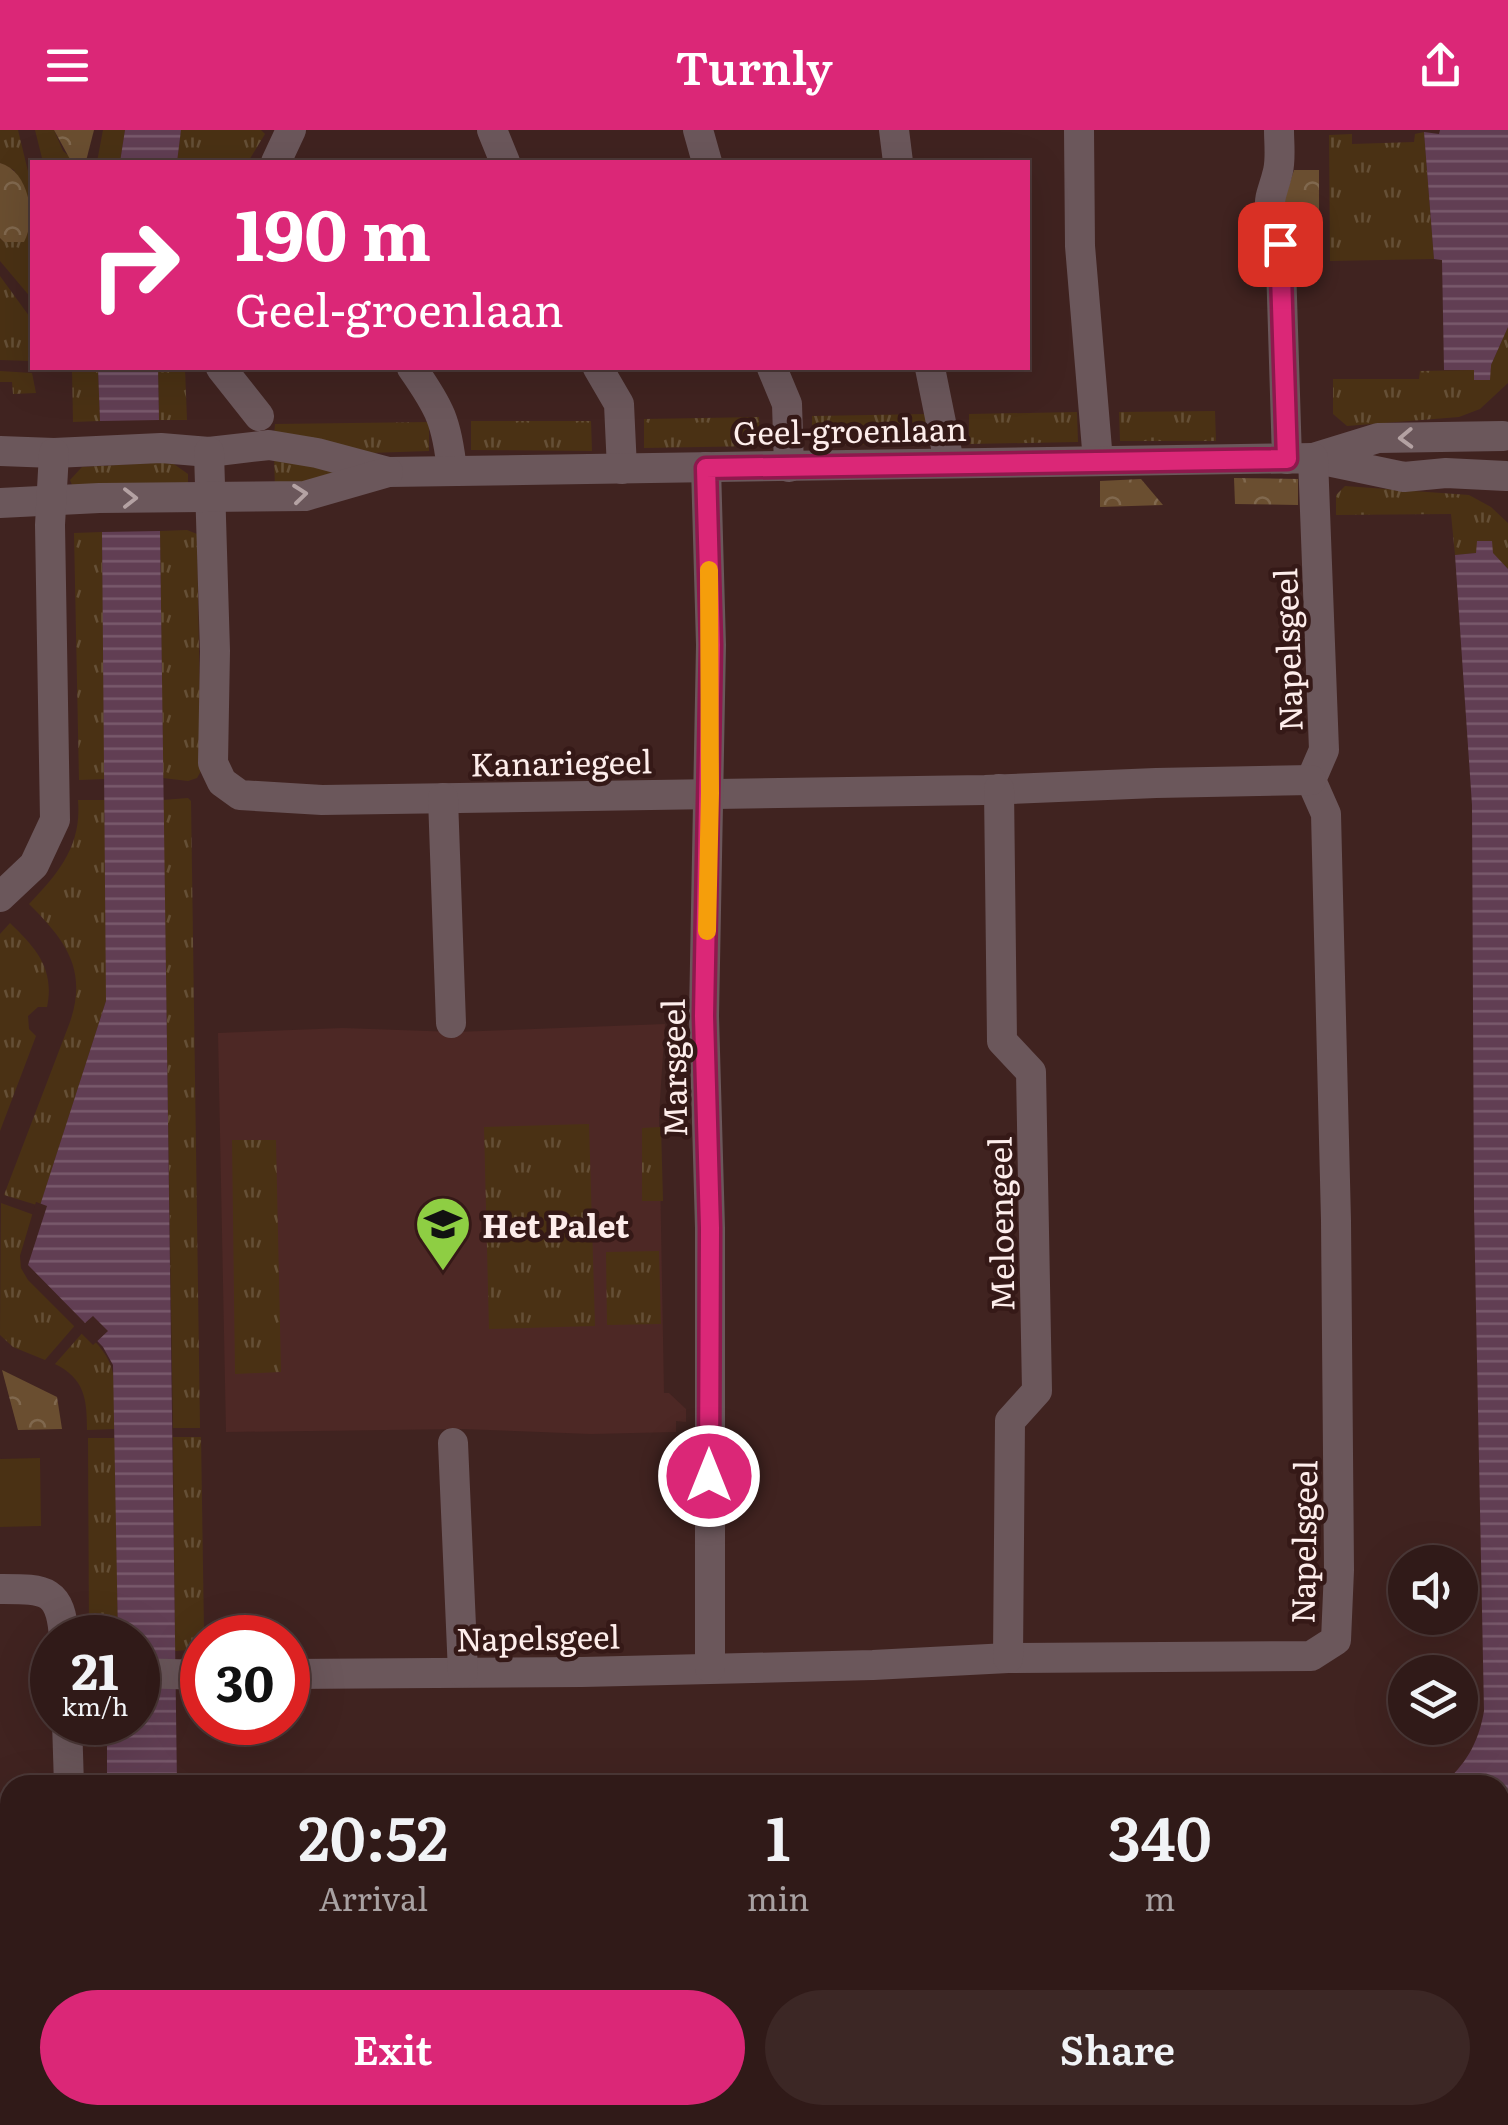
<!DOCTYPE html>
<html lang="en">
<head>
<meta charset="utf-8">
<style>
	:root { --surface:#301a18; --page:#3c2725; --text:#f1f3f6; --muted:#a8a1a2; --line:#4b3837; --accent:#db2777 }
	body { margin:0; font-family:Literata,serif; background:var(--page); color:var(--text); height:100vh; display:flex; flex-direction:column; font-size:38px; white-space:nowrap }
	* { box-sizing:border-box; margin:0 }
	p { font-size:32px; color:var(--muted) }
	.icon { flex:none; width:55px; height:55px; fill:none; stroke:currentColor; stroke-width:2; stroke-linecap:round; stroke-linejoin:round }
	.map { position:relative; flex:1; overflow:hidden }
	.drawer { position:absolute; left:0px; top:1645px; width:1510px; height:350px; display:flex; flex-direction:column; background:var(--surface); border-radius:30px 30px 0 0; box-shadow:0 10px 40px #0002,0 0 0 2px var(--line) }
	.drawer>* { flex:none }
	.hud { position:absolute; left:30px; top:30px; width:1000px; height:210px; border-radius:0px; box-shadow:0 10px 40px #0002,0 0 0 2px var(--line); background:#db2777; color:#fff; overflow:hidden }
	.tools { position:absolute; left:1388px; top:1415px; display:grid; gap:20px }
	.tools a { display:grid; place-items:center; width:90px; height:90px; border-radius:50%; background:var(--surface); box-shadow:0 10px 40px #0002,0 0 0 2px var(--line); font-size:50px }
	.speed { position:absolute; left:30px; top:1485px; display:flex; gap:20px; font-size:50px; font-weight:700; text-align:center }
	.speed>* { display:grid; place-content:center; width:130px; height:130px; border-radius:50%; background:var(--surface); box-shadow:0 10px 40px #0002,0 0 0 2px var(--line); line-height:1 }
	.speed small { font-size:25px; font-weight:400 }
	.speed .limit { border:15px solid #d22; background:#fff; color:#111 }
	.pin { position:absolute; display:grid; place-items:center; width:85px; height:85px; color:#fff; margin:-42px; border-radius:20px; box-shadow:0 5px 15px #0006 }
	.me { position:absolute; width:110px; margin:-55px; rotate:0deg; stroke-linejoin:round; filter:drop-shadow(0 0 8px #0008) }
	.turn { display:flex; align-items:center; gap:35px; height:210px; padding:0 40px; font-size:45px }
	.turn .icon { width:130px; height:130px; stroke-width:2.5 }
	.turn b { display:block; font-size:70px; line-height:85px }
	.eta { display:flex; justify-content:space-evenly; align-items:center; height:170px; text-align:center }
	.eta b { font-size:60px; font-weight:600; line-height:70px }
	.action { display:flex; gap:20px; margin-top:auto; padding:20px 40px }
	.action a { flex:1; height:115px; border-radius:60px; background:var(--accent); color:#fff; font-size:40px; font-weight:600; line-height:115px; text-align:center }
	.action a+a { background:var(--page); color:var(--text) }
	header { display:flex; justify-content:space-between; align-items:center; height:130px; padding:0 40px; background:var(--accent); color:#fff; font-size:45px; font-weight:600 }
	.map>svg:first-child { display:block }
	.built { fill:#4d2825 }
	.grass { fill:url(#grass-tufts) }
	.forest { fill:url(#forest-crowns) }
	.green { fill:#4a3114 }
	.water { fill:url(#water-rules) }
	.pier { fill:#402320 }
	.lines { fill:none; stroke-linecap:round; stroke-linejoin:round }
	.minor { stroke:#6b575b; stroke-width:30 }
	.oneway { stroke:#b4a2a3 }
	.route-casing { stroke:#8e194d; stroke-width:25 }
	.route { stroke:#db2777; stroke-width:18 }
	.slow { stroke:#f59e0b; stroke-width:18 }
	.labels { text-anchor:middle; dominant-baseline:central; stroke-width:9; stroke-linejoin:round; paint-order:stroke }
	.street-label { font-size:32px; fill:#fdedeb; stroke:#351917 }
	.poi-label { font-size:32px; font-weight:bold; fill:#fdedeb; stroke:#351917; text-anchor:start }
</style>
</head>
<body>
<header><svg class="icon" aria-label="menu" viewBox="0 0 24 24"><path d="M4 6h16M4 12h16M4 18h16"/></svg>Turnly<svg class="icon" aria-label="share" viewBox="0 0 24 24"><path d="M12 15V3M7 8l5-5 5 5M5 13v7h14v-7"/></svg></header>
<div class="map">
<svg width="1508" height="1995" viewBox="0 0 1508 1995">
	<defs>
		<pattern id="grass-tufts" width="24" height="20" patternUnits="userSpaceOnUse" patternTransform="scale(2.5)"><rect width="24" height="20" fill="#4a3114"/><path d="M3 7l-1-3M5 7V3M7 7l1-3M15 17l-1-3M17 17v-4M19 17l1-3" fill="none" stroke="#654f36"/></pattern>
		<pattern id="forest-crowns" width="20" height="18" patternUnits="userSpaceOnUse" patternTransform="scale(2.5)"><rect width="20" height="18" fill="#6a4e30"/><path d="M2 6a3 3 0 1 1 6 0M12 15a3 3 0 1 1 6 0" fill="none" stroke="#80684e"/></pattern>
		<pattern id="water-rules" width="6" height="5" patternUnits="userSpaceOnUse" patternTransform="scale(2.5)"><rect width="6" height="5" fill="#613e53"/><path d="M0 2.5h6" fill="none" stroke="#795a6c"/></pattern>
	</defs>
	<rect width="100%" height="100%" fill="#402320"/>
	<path class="built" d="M665,894l-6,91 5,278h5l17,16v13l-10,-1v11l-85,2 -129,-5 -236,3 -8,-399 125,-5 112,4z"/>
	<g class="grass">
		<path d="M0,0h18l14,58v111l-32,-38v-23l4,4 18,-56 -8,-16 -14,-7z"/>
		<path d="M35,0h19l9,21 13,11h-33z"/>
		<path d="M103,0h22l-5,32h-23z"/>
		<path d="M181,0h80l4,4 -17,28h-71z"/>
		<path d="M1424,2l10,127 -104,2 -1,-126 23,-1v10l62,-2 1,-8z"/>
		<path d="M0,146l32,44v41l-32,-1z"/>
		<path d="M1508,197v56l-28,26 -21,8 -112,9 -14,-12v-35h86l1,-8 54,-1 17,-5z"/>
		<path d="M72,238h26l2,53 -27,1z"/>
		<path d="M158,238h27l2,52h-28z"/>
		<path d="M0,241l32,2 4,20 -23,1 -1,-12h-12z"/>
		<path d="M1215,281l1,30h-96l-1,-29z"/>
		<path d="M1077,282l1,30 -109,2v-30z"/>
		<path d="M927,284v30l-115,1v-29z"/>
		<path d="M759,287l1,29 -116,2v-29z"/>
		<path d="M471,291h120l1,30 -121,-1z"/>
		<path d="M429,292v29l-59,2 -96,-17 1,-12z"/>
		<path d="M274,327l62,13 -4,6 -57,12z"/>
		<path d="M171,332l17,12v10l-116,1 -2,-5 12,-13z"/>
		<path d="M1345,356l124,9 22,12 17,16v46l-16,-16 -1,-12h-13l-2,12 -21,2 -4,-41 -115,1v-20z"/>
		<path d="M187,400l10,4 4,237 -4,7 -9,3 -25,-3 -3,-247z"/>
		<path d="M102,402l4,247 -27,1 -5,-247z"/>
		<path d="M188,668l3,3 9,627h-27l-10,-628z"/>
		<path d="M78,670h28v201l-66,205 -36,-11 66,-173c18,-53 -5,-82 -41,-118 30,-31 53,-59 49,-104z"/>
		<path d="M10,793c26,25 45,46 37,84h-9l-10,9 1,13 7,7 -36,95v-197z"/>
		<path d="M589,994l6,202 -106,3 -5,-202z"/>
		<path d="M661,997l2,74h-21v-73z"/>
		<path d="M232,1010h44l5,232 -46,2z"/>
		<path d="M1,1073l36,13 40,107 -32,37 -32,-13 -13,-12z"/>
		<path d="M659,1121l2,73 -54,1 -1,-73z"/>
		<path d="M84,1201c38,33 30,51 31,98l-28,1c0,-31 -2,-51 -32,-66z"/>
		<path d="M173,1307h28l3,196 -17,17 -12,1z"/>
		<path d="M88,1308h27l3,199h-26l-3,-12z"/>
		<path d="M1508,1669v73l-8,2v-66z"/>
		<path d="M979,1985h65v10h-62z"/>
	</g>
	<g class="forest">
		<path d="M54,0h40l-8,31h-15z"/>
		<path d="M0,33c29,8 37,55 24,79h-20l-4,-4z"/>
		<path d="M1294,40h25v62h-24l-13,-25z"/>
		<path d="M1234,348l64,1v26l-63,-1z"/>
		<path d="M1141,349l22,26 -63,2v-26z"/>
		<path d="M2,1240l55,27 5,32 -44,1z"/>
	</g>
	<path class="green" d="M40,1328l1,68 -41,1v-68z"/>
	<g class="water">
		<path d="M125,0h56l-4,32h-57z"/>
		<path d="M1440,0h68v197l-17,38 -1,15h-16v-10h-30l-2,-110 -8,-1 -10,-127 15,2z"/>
		<path d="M98,238h60l1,52 -59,1z"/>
		<path d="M160,401l17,1254h-70v-62l31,-1v-84l-20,-1 -5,-272 -10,-18 -77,-81 -1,-14 81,-251 -4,-469z"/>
		<path d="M1477,411h15l1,12 15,16v1230l-8,9v-23h-59c25,-19 38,-44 43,-74l-10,-503 -2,-403 -17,-250 21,-2z"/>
	</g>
	<path class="pier" d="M36,1072l11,4 -19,59 57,58 8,-7 15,15 -15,14 -65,-65 -7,-12 -1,-12z"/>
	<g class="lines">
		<g class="minor">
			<path d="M492,0l13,32"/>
			<path d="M698,0l9,32"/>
			<path d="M894,0l4,32"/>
			<path d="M1079,0l1,116 18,215"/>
			<path d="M1279,0c0,13 2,28 -1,41 -8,33 -14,27 2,62l7,226"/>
			<path d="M276,32l15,-32"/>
			<path d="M221,238l38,48"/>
			<path d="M412,238c28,40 35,54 40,103"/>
			<path d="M598,238l21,36 3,65"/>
			<path d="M772,238l15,36 2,63"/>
			<path d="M930,238l19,94"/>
			<path d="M1503,306l-125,2 -65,20 91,19 42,-4 60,3"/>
			<path d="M0,321l54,2 107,-5 48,4 60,-7 48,8 71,19 925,-14 11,292 -13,30 15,34 10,407 3,349 -3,70 -25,16 -303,2 -135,7 -291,7 -294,2"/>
			<path d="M209,322l6,199 -2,112 9,19 18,13 82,5 663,-10 171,-7 155,-3"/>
			<path d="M706,337l5,178 -7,371 6,212v440"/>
			<path d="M0,373l99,-5 206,-2 83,-24"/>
			<path d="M999,659l3,252 29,31 6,319 -27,30 -2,237"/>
			<path d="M443,668l8,225"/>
			<path d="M0,767l34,-32 21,-45 -5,-295 4,-72"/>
			<path d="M453,1313l10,229"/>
			<path d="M0,1459c45,0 61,-1 64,49"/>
			<path d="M138,1543l64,2"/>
			<path d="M67,1592l2,63"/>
			<path d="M1500,1763l8,-1"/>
			<path d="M0,1782h10"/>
			<path d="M1500,1809l8,1"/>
			<path d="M0,1832h10"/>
			<path d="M543,1985l3,10"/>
			<path d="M801,1985l3,10"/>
			<path d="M1335,1985v10"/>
		</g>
	</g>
	<defs><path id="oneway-chevron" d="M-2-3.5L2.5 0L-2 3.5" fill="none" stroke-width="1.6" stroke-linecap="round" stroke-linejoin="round" transform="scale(2.5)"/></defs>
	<g class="oneway">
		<use href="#oneway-chevron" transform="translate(1406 308) rotate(178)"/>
		<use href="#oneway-chevron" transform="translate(300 364) rotate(-6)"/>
		<use href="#oneway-chevron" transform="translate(130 368)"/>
	</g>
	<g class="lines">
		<g class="route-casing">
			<path id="route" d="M709,1346l1,-248 -6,-212 7,-371 -5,-177 581,-9 -7,-215"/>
		</g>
		<use href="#route" class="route"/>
		<path class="slow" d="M707,801l3,-138 -1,-223"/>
	</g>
	<defs>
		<g id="school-pin" transform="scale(2.875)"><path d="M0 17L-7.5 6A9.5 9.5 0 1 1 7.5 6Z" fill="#8ece43" stroke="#351917"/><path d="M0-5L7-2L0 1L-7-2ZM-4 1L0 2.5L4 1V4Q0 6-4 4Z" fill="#111"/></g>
	</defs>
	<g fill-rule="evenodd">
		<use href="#school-pin" x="443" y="1094"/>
	</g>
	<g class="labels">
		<g class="street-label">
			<text transform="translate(850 299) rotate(-1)">Geel-groenlaan</text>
			<text transform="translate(1286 520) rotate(-92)">Napelsgeel</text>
			<text transform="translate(561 631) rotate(-1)">Kanariegeel</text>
			<text transform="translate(672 938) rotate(-91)">Marsgeel</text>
			<text transform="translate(999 1094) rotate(-91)">Meloengeel</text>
			<text transform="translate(1302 1412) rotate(-89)">Napelsgeel</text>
			<text transform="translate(538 1506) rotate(-1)">Napelsgeel</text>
		</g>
		<g class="poi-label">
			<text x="482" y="1094">Het Palet</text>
		</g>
	</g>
</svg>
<div class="tools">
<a><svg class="icon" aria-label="sound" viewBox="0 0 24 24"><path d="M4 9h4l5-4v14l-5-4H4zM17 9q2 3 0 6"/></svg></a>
<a><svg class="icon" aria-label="layers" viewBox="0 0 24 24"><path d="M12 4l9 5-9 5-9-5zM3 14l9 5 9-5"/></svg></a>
</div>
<div class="speed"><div>21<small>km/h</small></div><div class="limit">30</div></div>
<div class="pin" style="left:1280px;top:114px;background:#d93025"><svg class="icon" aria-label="arrive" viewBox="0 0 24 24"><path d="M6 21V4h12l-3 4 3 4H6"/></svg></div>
<svg class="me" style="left:709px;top:1346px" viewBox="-20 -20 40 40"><circle r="17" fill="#db2777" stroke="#fff" stroke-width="3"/><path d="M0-11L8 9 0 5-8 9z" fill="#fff"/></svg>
<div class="hud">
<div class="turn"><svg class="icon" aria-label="right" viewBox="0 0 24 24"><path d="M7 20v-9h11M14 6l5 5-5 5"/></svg><div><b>190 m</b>Geel-groenlaan</div></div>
</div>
<section class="drawer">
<div class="eta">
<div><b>20:52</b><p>Arrival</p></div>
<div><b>1</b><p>min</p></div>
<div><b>340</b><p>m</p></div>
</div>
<div class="action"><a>Exit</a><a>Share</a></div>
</section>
</div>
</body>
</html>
